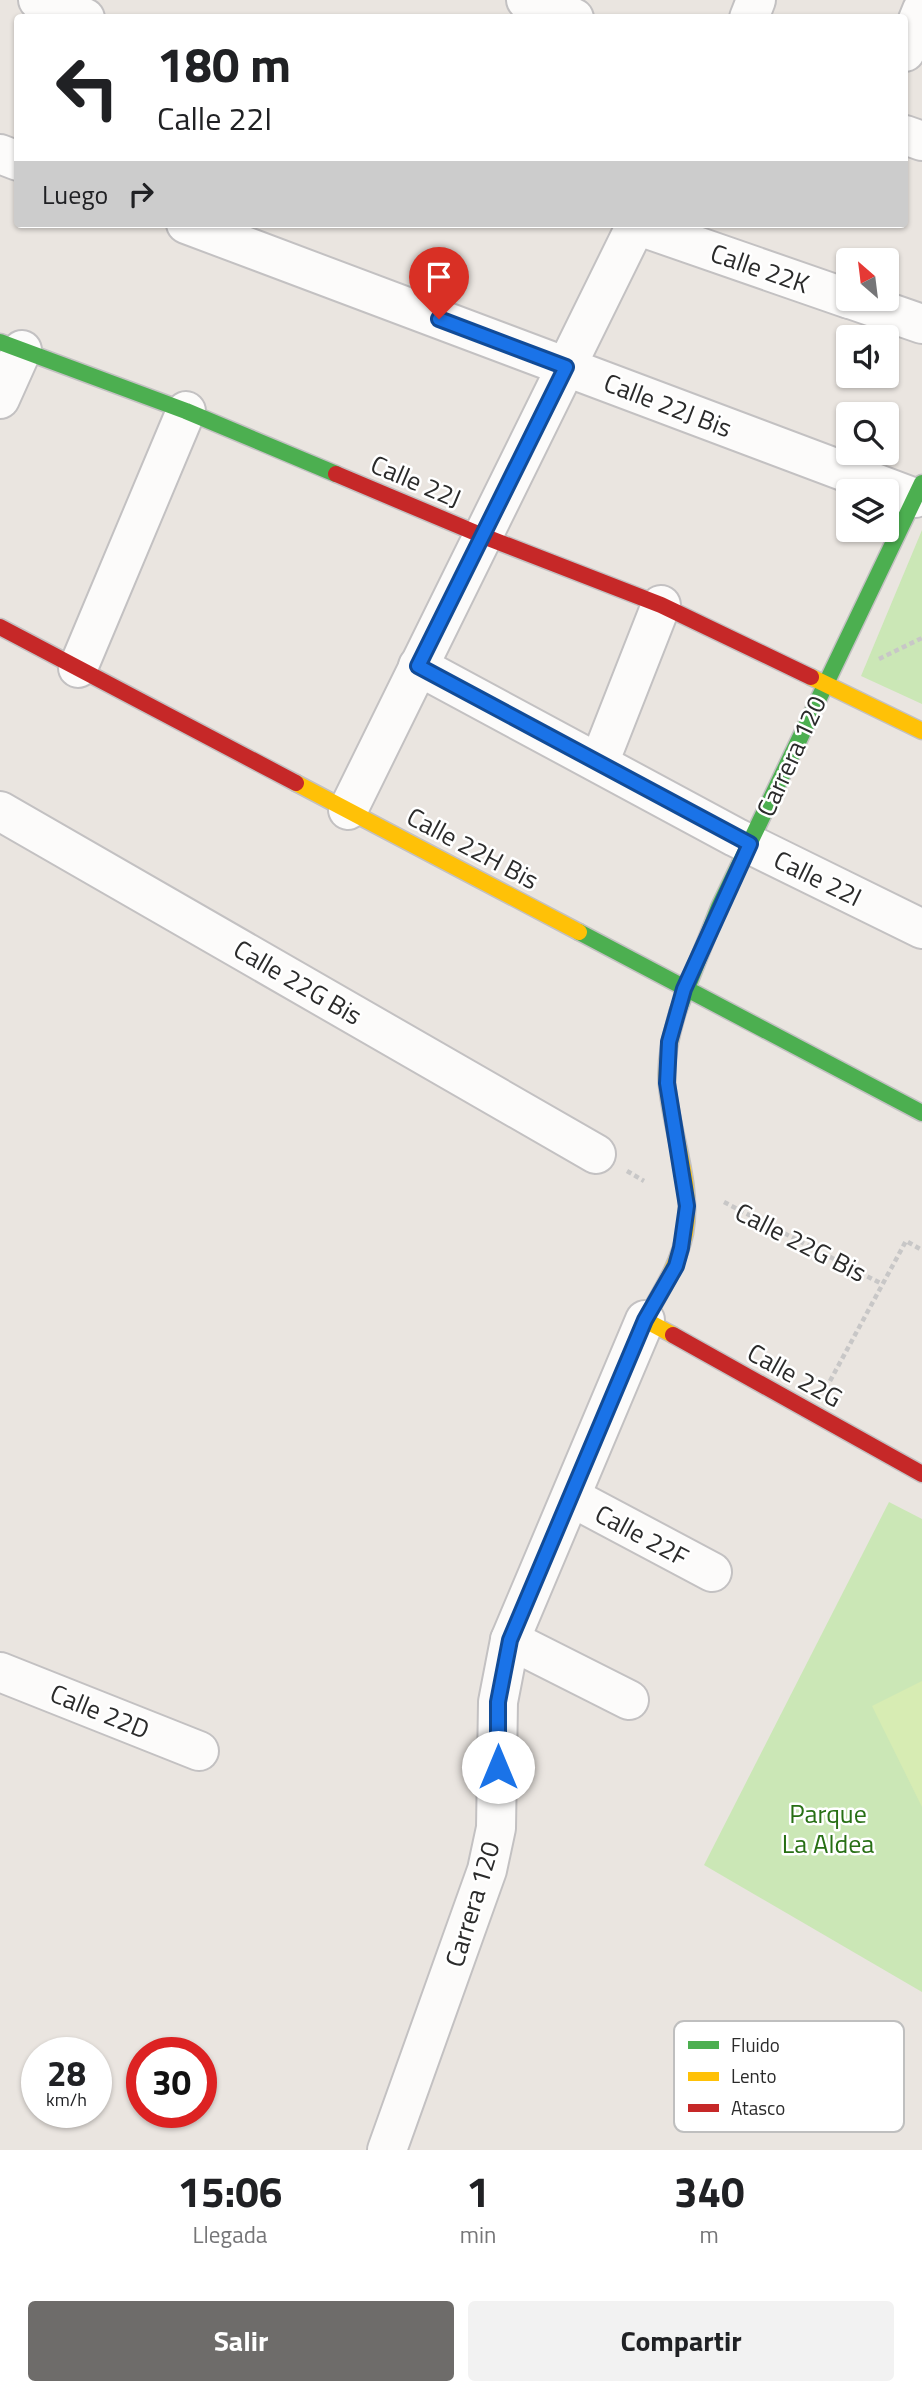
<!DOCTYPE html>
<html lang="es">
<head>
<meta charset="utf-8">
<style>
	:root { --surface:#fff; --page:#f2f2f2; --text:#202124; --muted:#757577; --accent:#6e6c6a }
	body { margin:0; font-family:"Titillium Web",sans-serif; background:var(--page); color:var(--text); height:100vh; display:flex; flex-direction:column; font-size:26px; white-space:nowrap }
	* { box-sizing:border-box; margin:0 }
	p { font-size:23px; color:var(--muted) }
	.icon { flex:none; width:38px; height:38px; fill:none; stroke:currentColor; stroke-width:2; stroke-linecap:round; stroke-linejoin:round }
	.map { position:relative; height:2150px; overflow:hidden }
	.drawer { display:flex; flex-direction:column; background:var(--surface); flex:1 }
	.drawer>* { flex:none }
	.hud { position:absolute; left:14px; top:14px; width:894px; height:214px; border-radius:7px; box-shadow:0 2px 5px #0004; background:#fff; color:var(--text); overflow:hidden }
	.needle { width:46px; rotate:332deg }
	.fabs { position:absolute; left:836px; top:248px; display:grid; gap:14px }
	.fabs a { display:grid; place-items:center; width:63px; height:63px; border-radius:7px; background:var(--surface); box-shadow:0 2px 5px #0004; font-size:35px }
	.speed { position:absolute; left:21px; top:2037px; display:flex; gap:14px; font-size:35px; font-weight:700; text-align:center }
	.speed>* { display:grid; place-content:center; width:91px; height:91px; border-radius:50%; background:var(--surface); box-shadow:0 2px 5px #0004; line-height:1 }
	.speed small { font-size:18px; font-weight:400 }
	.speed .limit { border:10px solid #d22; background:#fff; color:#111 }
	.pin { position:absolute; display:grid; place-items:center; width:60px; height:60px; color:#fff; margin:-72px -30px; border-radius:50% 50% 50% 0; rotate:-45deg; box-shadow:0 0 7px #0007 }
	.pin .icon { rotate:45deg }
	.me { position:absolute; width:77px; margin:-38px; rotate:0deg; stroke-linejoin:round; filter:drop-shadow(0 0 5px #0008) }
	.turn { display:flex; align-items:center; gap:24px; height:147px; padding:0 28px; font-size:32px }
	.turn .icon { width:91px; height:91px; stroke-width:2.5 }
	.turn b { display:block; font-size:49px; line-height:60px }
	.then { display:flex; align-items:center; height:66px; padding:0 28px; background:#0003; gap:14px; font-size:26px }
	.eta { display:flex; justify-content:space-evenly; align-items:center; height:119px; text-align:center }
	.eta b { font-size:42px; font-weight:700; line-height:49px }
	.action { display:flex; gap:14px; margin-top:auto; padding:14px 28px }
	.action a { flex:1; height:80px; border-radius:7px; background:var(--accent); color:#fff; font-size:28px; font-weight:700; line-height:80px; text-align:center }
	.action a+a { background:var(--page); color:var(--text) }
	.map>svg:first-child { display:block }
	.green { fill:#cbe7b6 }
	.pitch { fill:#d7ecb3 }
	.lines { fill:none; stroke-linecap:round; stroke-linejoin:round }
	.street-casing { stroke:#c3c1c2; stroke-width:42 }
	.fast-casing { stroke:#c3c1c2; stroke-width:19 }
	.slow-casing { stroke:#c3c1c2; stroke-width:19 }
	.jam-casing { stroke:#c3c1c2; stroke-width:19 }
	.path { stroke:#c8c7c7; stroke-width:4.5; stroke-dasharray:5 3.5; stroke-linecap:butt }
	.street { stroke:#fcfbfa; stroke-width:38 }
	.fast { stroke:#4caf50; stroke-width:16 }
	.slow { stroke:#ffc107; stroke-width:16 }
	.jam { stroke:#c62828; stroke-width:16 }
	.route-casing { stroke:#114b97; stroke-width:18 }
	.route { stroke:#1a73e8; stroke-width:12 }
	.labels { text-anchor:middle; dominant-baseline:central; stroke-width:5; stroke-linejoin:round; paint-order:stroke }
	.street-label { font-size:26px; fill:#2b2b2b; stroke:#fff }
	.park-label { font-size:26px; fill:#276f14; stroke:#fff }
	.key { fill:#fff; stroke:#bfbfbf; stroke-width:2 }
	.key-label { font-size:19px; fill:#2b2b2b }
</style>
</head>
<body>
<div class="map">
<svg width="922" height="2150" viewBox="0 0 922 2150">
	<rect width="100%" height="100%" fill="#eae5e0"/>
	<g class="green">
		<path d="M922,530v174l-61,-28z"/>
		<path d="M889,1502l33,17v473l-218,-127z"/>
	</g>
	<path class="pitch" d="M922,1681v126l-50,-101z"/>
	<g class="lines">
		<g class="street-casing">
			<g id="street">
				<path d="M38,0l47,18"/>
				<path d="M526,0l48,18"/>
				<path d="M749,18l7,-18"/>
				<path d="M905,52l17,-42"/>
				<path d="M905,135l17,6"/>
				<path d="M0,154l18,7"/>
				<path d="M186,224l729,274"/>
				<path d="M633,224l216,75"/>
				<path d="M850,299l72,25"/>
				<path d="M0,399l22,-49"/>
				<path d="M418,666l317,171 187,92"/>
				<path d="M78,668l108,-257"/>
				<path d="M599,763l62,-158"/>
				<path d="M348,810l288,-585"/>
				<path d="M0,811l596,343"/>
				<path d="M571,1497l141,75"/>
				<path d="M510,1640l119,60"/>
				<path d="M0,1672l199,79"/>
				<path d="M387,2150l100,-280 9,-42 2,-126 12,-62 135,-320"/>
			</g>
		</g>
		<g class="fast-casing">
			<g id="fast">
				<path d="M0,342l186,69 150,63"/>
				<path d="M579,932l343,181"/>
				<path d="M678,1011l41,-104 203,-424"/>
			</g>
		</g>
		<g class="slow-casing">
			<g id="slow">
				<path d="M811,677l111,54"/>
				<path d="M296,783l283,149"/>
				<path d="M673,1335l-28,-15c16,-29 33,-54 40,-87 9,-48 -14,-101 -18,-149 -2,-25 4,-49 11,-73"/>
			</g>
		</g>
		<g class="jam-casing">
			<g id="jam">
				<path d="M336,474l147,62 178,69 150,72"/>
				<path d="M0,627l296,156"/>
				<path d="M673,1335l249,139"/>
			</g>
		</g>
		<g class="path">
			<path d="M879,659l43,-21"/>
			<path d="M627,1171l17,10"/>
			<path d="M724,1202l158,82"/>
			<path d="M830,1381l76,-140 16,9"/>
		</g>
		<use href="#street" class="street"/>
		<use href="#fast" class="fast"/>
		<use href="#slow" class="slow"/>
		<use href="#jam" class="jam"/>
	</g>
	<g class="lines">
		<g class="route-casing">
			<path id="route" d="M439,319l127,48 -148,299 332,178 -66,145 -15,53 -2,41 20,123 -6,42 -5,18 -31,54 -135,320 -12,62v65"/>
		</g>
		<use href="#route" class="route"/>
	</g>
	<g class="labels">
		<g class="street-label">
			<text transform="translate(760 268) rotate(19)">Calle 22K</text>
			<text transform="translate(668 405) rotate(21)">Calle 22J Bis</text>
			<text transform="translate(416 481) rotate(23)">Calle 22J</text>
			<text transform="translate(791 756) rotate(-65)">Carrera 120</text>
			<text transform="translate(473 848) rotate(28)">Calle 22H Bis</text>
			<text transform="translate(818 878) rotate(26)">Calle 22I</text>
			<text transform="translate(298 982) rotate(30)">Calle 22G Bis</text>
			<text transform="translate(801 1242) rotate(27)">Calle 22G Bis</text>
			<text transform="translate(795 1375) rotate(29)">Calle 22G</text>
			<text transform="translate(642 1535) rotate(28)">Calle 22F</text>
			<text transform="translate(100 1711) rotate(22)">Calle 22D</text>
			<text transform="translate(472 1904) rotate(-73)">Carrera 120</text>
		</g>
		<g class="park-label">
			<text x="828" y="1813">Parque<tspan x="828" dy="30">La Aldea</tspan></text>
		</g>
	</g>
	<rect x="674" y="2021" width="230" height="111" rx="10" class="key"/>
	<rect x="688" y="2041" width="31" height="8" fill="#4caf50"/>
	<rect x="688" y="2072" width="31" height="9" fill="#ffc107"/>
	<rect x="688" y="2104" width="31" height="8" fill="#c62828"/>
	<g class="key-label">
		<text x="731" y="2052">Fluido</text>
		<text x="731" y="2083">Lento</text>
		<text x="731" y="2115">Atasco</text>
	</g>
</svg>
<div class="fabs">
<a><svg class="needle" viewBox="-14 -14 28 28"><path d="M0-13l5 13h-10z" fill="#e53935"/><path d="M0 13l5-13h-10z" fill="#757577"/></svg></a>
<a><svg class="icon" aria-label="sound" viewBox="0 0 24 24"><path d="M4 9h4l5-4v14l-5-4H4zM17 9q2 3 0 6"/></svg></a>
<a><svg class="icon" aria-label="search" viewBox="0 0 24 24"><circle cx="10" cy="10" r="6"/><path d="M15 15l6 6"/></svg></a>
<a><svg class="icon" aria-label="layers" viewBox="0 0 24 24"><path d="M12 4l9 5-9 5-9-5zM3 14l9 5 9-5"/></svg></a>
</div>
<div class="speed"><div>28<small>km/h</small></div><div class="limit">30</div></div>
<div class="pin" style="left:439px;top:319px;background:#d93025"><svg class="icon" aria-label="arrive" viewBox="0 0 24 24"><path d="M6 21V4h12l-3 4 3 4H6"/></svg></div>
<svg class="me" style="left:498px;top:1767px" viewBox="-20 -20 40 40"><circle r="19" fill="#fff"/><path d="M0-13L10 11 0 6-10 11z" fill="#1a73e8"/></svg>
<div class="hud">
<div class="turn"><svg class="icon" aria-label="left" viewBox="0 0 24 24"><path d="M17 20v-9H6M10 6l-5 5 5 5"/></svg><div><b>180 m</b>Calle 22I</div></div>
<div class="then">Luego<svg class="icon" aria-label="right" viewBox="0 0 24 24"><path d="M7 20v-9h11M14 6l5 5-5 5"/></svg></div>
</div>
</div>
<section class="drawer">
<div class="eta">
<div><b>15:06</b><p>Llegada</p></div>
<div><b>1</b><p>min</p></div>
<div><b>340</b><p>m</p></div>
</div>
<div class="action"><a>Salir</a><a>Compartir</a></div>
</section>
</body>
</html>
